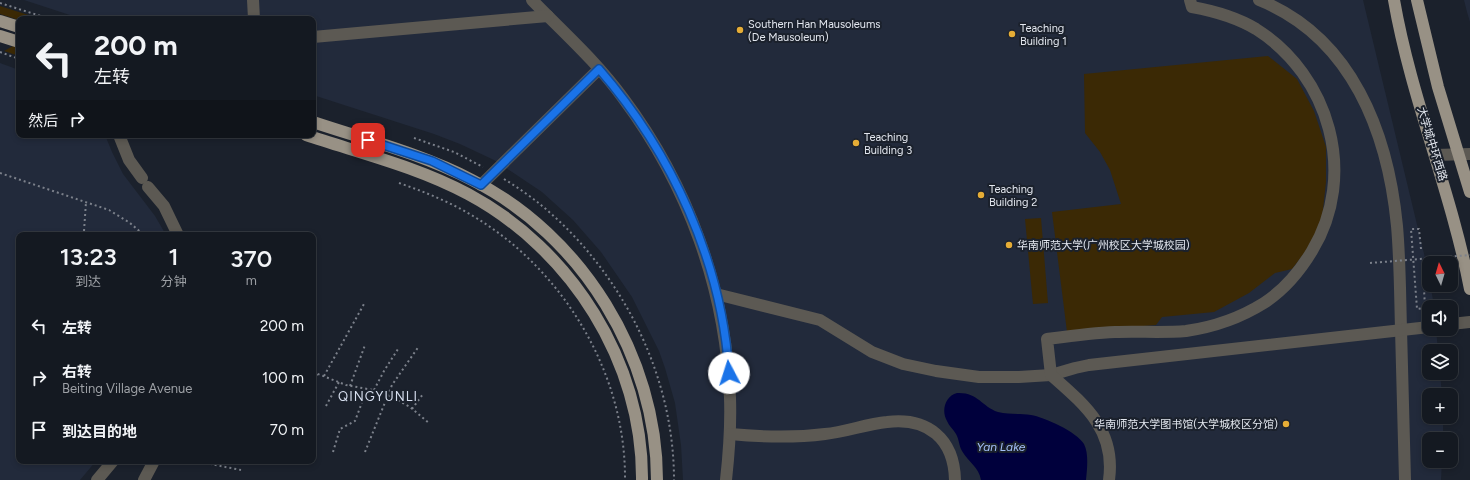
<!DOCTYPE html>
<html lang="zh">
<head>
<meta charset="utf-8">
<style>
	:root { --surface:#141921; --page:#21262e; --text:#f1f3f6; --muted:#9da0a5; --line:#33383f }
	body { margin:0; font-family:Figtree,"Noto Sans SC",sans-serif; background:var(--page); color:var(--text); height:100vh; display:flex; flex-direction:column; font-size:15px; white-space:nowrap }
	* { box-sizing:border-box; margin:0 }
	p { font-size:13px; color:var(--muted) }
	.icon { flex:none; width:22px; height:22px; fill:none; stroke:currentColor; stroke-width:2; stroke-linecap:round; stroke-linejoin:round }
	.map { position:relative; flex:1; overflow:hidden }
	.details { position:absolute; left:16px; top:232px; width:300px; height:232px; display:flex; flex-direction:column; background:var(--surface); border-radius:8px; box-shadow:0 2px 6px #0003,0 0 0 1px var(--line) }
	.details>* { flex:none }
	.guide { position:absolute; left:16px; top:16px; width:300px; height:122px; border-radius:8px; box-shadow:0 2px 6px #0003,0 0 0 1px var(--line); background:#141921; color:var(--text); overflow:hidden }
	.needle { width:26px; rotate:355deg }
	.buttons { position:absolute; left:1422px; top:256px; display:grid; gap:8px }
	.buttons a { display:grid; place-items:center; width:36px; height:36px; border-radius:8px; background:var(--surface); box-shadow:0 2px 6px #0003,0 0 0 1px var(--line); font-size:20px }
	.pin { position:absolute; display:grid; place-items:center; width:34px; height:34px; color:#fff; margin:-17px; border-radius:8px; box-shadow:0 2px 6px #0006 }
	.me { position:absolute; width:44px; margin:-22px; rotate:355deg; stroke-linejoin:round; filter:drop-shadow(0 0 3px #0008) }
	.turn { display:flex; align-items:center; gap:14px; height:84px; padding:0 12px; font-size:18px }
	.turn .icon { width:52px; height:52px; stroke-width:2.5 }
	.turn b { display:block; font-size:28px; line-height:34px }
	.then { display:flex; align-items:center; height:38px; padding:0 12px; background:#0003; gap:8px; font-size:15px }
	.eta { display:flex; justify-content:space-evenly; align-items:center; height:68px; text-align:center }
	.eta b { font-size:24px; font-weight:600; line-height:28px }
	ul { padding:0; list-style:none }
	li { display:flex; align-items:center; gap:12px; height:52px; padding:0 12px }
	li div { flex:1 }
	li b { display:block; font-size:15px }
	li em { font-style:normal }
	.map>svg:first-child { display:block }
	.built { fill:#222a3b }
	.green { fill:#3b2905 }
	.water { fill:#00003c }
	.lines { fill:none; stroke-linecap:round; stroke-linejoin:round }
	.path { stroke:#7c818b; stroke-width:2; stroke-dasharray:2 3; stroke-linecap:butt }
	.minor { stroke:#5c5953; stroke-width:12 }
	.major { stroke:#989185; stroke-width:12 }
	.path-bridge { stroke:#7c818b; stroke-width:2; stroke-dasharray:2 3; stroke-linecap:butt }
	.route-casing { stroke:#114b97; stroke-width:10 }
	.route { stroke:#1a73e8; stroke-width:7 }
	.poi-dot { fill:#e6ad36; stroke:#1b212c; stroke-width:1.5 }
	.labels { text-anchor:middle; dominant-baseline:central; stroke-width:4; stroke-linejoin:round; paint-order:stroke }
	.poi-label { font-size:11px; fill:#e3e7ef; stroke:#1b212c; text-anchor:start }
	.street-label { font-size:11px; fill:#e3e7ef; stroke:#1b212c }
	.water-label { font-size:12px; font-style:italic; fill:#a4c0f9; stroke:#1b212c }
	.quarter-label { font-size:13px; letter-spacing:1px; fill:#d7dfef; stroke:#1b212c }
</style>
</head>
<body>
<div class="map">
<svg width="1470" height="480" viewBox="0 0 1470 480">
	<rect width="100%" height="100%" fill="#1b212c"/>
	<g class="built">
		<path d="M24,0h1339l63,262 3,14v9h2l1,9 2,13h-5v22h7l2,22h-9v22h11l2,22h-13v22h14v22h-14v22h13l-1,19h-758l-2,-35 -6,-42 -10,-35 -6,-17 -27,-54 -31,-45 -28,-32 -31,-28 -48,-32 -34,-16 -26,-10 -121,-39v-76h-231z"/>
		<path d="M1464,0h6v22l-3,-10z"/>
		<path d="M0,63l19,7v65h86l7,17 11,22 32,42 11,19h-147v226h77l-16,19h-80z"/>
	</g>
	<g class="green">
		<path d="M0,6l41,13 -22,1 -19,-6z"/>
		<path d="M13,46l6,1v9l-15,-5z"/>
		<path d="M1268,56l29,23 17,32 12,36v35l-4,37 -10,24 -20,26 -17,4 -26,20 -35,19 -52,5 -6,8 -89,7 -15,-120 69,-8 -11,-34 -10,-18 -15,-19 -1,-59z"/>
		<path d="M1041,218l7,85 -15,1 -8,-85z"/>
	</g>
	<path class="water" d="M957,393c21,-1 24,13 41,19 11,3 22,1 33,3 13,2 46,17 53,29 5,10 3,25 2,36h-105c-2,-13 -13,-18 -19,-29 -3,-5 -3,-12 -6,-17 -3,-5 -7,-8 -9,-13 -6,-10 -2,-25 10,-28z"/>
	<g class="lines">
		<g class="path">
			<path d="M0,3l50,16"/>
			<path d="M0,52l19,7"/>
			<path d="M414,138l40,14 29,15"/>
			<path d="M0,173l109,37 21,13 14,12"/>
			<path d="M504,179c13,8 26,17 37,26 81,67 133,170 133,275"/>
			<path d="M399,183c26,9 51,19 74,33 91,54 153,158 152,264"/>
			<path d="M84,231l2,-29"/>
			<path d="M1421,249l-2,-20h-8l6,80 8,-1 -1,-19"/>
			<path d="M313,372l33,13 27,5 15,5 22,12 19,16"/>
			<path d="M324,376l40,-72"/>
			<path d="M313,385l4,-11"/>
			<path d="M350,386l15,-41"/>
			<path d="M374,390l10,-19 14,-22"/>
			<path d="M326,406l13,-24"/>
			<path d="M412,409l11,-15"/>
			<path d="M333,452l7,-23 15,-8 12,-32"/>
			<path d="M365,452l27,-67 27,-39"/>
			<path d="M195,461l46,9"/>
		</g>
		<g class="minor">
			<path d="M253,0l1,19"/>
			<path d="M532,0c31,32 65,62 91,98 65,87 103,191 107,300 1,28 -1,55 -4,82"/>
			<path d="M1259,0c93,37 129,133 138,226 3,34 3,68 4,103 1,50 3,101 4,151"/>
			<path d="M313,37l235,-21"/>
			<path d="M119,135l10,25 13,18"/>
			<path d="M1435,155l35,-1"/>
			<path d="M481,185l118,-116"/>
			<path d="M148,187l16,19 14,29"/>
			<path d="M716,294l104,26 52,32 31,12 33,7 43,6h40l32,-2 24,-7 14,-3 340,-38"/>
			<path d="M1451,324l19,-2"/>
			<path d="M730,434c32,3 63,4 95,0 21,-2 41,-10 62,-12 41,-5 67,17 68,58"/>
			<path d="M97,480l16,-19"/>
			<path d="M144,480l10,-19"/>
			<path d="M1109,480c7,-50 -24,-75 -58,-105l-4,-36c23,-3 45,-6 68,-7 23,-1 47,1 71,-1 28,-4 54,-13 78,-28 20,-13 36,-32 48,-52 46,-76 18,-175 -56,-222 -20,-12 -42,-18 -64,-22l-2,-7"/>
		</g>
		<g class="major">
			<path d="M1394,0c17,98 57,191 76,289"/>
			<path d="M1417,0l21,87 32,105"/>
			<path d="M0,21l19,6"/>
			<path d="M0,36l19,6"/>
			<path d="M313,122c54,18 109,32 159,58 110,55 185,177 185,300"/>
			<path d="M306,135c54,18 112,32 162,59 103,55 175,168 174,286"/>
		</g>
		<path class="path-bridge" d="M1370,263l100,-8"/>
	</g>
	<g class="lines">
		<g class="route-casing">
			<path id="route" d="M368,140l64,21 49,24 118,-116c73,84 123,193 130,304"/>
		</g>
		<use href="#route" class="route"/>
	</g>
	<g class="poi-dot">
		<circle cx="740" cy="30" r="4"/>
		<circle cx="1012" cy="34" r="4"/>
		<circle cx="856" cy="143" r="4"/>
		<circle cx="981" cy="195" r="4"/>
		<circle cx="1009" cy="245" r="4"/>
		<circle cx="1286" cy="424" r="4"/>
	</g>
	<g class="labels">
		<g class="poi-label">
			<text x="748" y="24">Southern Han Mausoleums<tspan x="748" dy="13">(De Mausoleum)</tspan></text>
			<text x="1020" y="28">Teaching<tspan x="1020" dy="13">Building 1</tspan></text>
			<text x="864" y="137">Teaching<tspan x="864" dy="13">Building 3</tspan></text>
			<text x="989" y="189">Teaching<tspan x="989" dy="13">Building 2</tspan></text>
			<text x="1017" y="245">华南师范大学(广州校区大学城校园)</text>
			<text x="1278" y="424" text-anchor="end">华南师范大学图书馆(大学城校区分馆)</text>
		</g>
		<g class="street-label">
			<text transform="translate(1432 144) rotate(73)">大学城中环西路</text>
		</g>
		<g class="water-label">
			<text x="1001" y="447">Yan Lake</text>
		</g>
		<g class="quarter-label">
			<text x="378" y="396">QINGYUNLI</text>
		</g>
	</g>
</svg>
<div class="buttons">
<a><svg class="needle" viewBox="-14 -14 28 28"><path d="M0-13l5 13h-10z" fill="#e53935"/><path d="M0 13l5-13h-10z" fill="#9da0a5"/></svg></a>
<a><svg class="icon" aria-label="sound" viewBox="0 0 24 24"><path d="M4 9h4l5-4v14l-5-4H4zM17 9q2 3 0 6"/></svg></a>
<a><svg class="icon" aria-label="layers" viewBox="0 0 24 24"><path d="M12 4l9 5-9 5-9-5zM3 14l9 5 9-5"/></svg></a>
<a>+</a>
<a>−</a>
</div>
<div class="pin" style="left:368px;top:140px;background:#d93025"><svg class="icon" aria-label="arrive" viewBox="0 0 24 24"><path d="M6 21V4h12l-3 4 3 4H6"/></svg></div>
<svg class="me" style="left:729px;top:373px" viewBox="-20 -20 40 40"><circle r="19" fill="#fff"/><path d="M0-13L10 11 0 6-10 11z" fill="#1a73e8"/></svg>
<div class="guide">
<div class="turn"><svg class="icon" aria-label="left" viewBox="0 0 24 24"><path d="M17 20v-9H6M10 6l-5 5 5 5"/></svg><div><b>200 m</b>左转</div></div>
<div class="then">然后<svg class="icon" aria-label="right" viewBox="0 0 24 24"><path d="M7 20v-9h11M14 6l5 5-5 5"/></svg></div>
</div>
<section class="details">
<div class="eta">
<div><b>13:23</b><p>到达</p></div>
<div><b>1</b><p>分钟</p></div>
<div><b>370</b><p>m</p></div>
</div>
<ul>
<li><svg class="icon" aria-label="left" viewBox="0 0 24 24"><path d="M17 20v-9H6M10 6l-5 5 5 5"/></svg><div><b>左转</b></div><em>200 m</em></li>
<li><svg class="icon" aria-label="right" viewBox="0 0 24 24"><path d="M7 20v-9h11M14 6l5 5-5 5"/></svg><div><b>右转</b><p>Beiting Village Avenue</p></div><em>100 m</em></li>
<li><svg class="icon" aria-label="arrive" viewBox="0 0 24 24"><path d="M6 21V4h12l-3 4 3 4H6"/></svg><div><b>到达目的地</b></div><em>70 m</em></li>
</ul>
</section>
</div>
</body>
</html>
